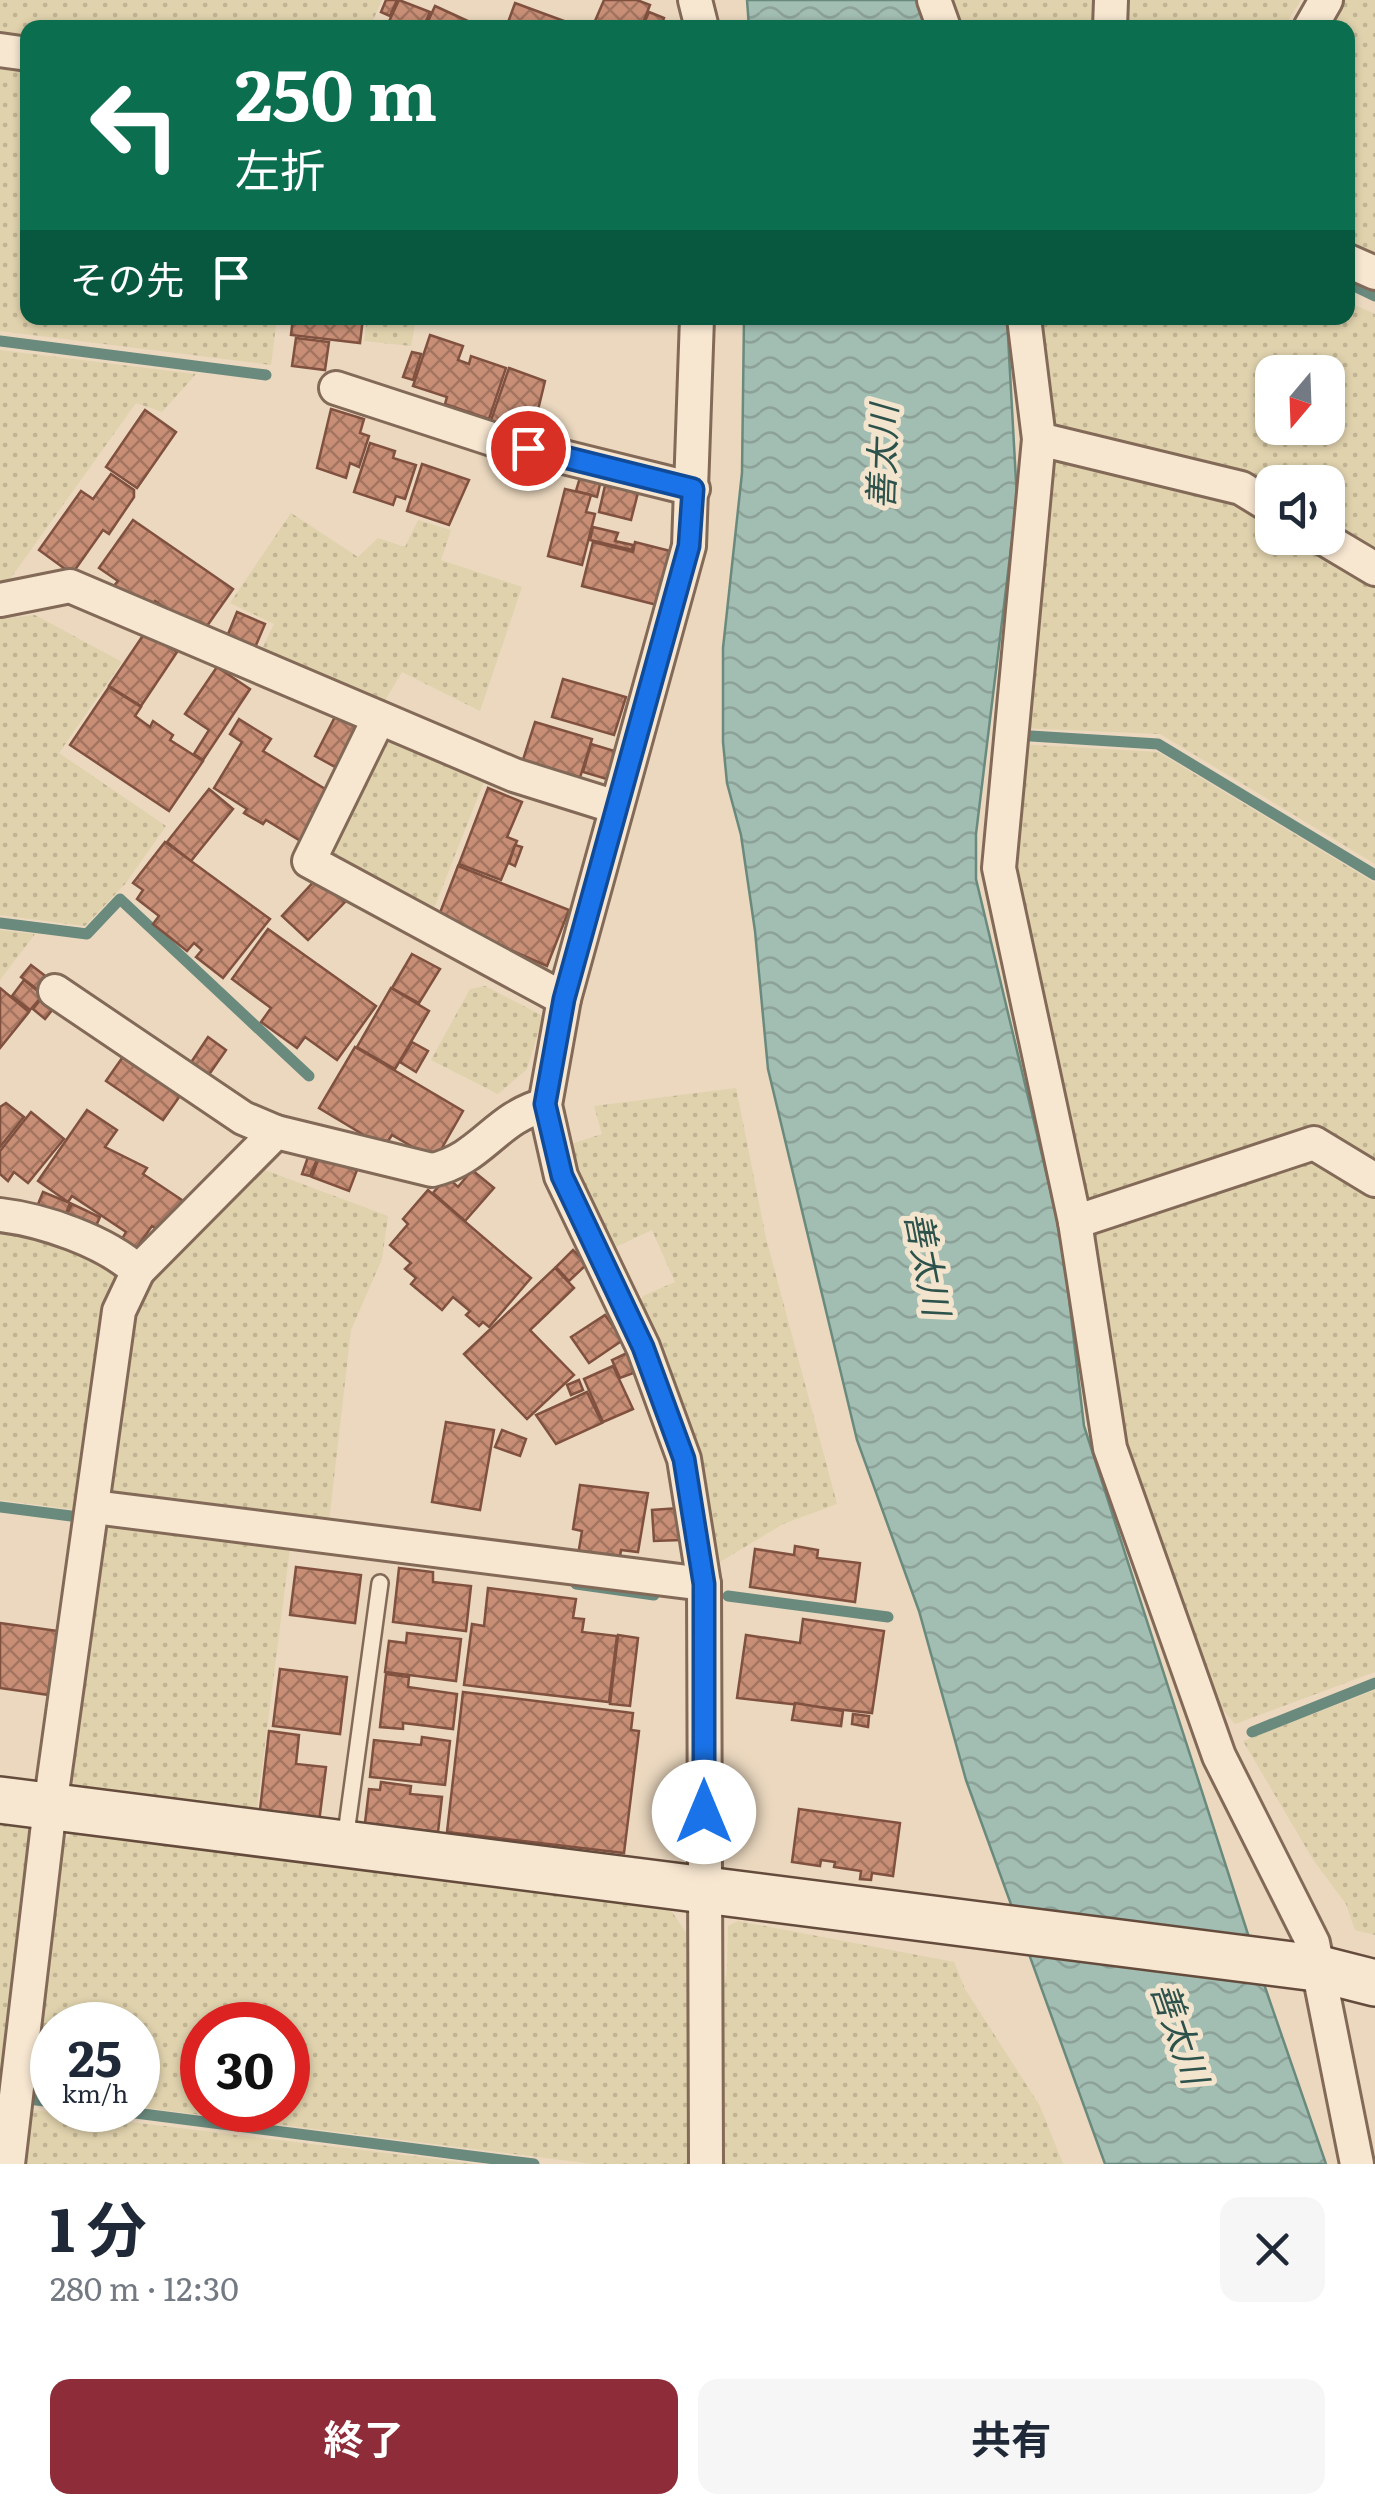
<!DOCTYPE html>
<html lang="ja">
<head>
<meta charset="utf-8">
<style>
	:root { --surface:#fff; --page:#f6f6f7; --text:#1f2937; --muted:#747a83; --accent:#8f2c39 }
	body { margin:0; font-family:Literata,"Noto Sans JP",serif; background:var(--page); color:var(--text); height:100vh; display:flex; flex-direction:column; font-size:38px; white-space:nowrap }
	* { box-sizing:border-box; margin:0 }
	p { font-size:32px; color:var(--muted) }
	.icon { flex:none; width:55px; height:55px; fill:none; stroke:currentColor; stroke-width:2; stroke-linecap:round; stroke-linejoin:round }
	.map { position:relative; height:2164px; overflow:hidden }
	.panel { display:flex; flex-direction:column; background:var(--surface); flex:1 }
	.panel>* { flex:none }
	.top-card { position:absolute; left:20px; top:20px; width:1335px; height:305px; border-radius:20px; box-shadow:0 2px 8px #0004; background:#0b6e4f; color:#fff; overflow:hidden }
	.needle { width:65px; rotate:199deg }
	.tools { position:absolute; left:1255px; top:355px; display:grid; gap:20px }
	.tools a { display:grid; place-items:center; width:90px; height:90px; border-radius:20px; background:var(--surface); box-shadow:0 2px 8px #0004; font-size:50px }
	.speed { position:absolute; left:30px; top:2002px; display:flex; gap:20px; font-size:50px; font-weight:700; text-align:center }
	.speed>* { display:grid; place-content:center; width:130px; height:130px; border-radius:50%; background:var(--surface); box-shadow:0 2px 8px #0004; line-height:1 }
	.speed small { font-size:25px; font-weight:400 }
	.speed .limit { border:15px solid #d22; background:#fff; color:#111 }
	.pin { position:absolute; display:grid; place-items:center; width:85px; height:85px; color:#fff; margin:-42px; border:5px solid #fff; border-radius:50%; box-shadow:0 2px 10px #0007 }
	.me { position:absolute; width:110px; margin:-55px; rotate:0deg; stroke-linejoin:round; filter:drop-shadow(0 0 8px #0008) }
	.turn { display:flex; align-items:center; gap:35px; height:210px; padding:0 50px; font-size:45px }
	.turn .icon { width:130px; height:130px; stroke-width:2.5 }
	.turn b { display:block; font-size:70px; line-height:85px }
	.then { display:flex; align-items:center; height:95px; padding:0 50px; background:#0003; gap:20px; font-size:38px }
	.round { display:grid; place-items:center; flex:none; width:105px; height:105px; border-radius:20px; background:var(--page) }
	.summary { display:flex; align-items:center; justify-content:space-between; height:170px; padding:0 50px }
	h1 { font-size:60px; font-weight:700; line-height:75px }
	.primary-button { display:flex; gap:20px; margin-top:auto; padding:20px 50px }
	.primary-button a { flex:1; height:115px; border-radius:20px; background:var(--accent); color:#fff; font-size:40px; font-weight:700; line-height:115px; text-align:center }
	.primary-button a+a { background:var(--page); color:var(--text) }
	.map>svg:first-child { display:block }
	.farmland { fill:url(#farmland-dots); fill-rule:evenodd }
	.water { fill:url(#water-waves); stroke:#6a8a7e; stroke-width:2.5 }
	.lines { fill:none; stroke-linecap:round; stroke-linejoin:round }
	.stream { stroke:#6a8a7e; stroke-width:11 }
	.building { fill:url(#building-cross-hatch); stroke:#815140; stroke-width:2.5 }
	.lane-casing { stroke:#836a58; stroke-width:20 }
	.street-casing { stroke:#836a58; stroke-width:38 }
	.secondary-casing { stroke:#644b3c; stroke-width:50 }
	.lane { stroke:#f7e7d1; stroke-width:15 }
	.street { stroke:#f7e7d1; stroke-width:32 }
	.secondary { stroke:#f7e7d1; stroke-width:45 }
	.route-casing { stroke:#114b97; stroke-width:25 }
	.route { stroke:#1a73e8; stroke-width:18 }
	.labels { text-anchor:middle; dominant-baseline:central; stroke-width:10; stroke-linejoin:round; paint-order:stroke }
	.water-label { font-size:35px; font-style:italic; fill:#2c524b; stroke:#f3e4ce }
</style>
</head>
<body>
<div class="map">
<svg width="1375" height="2164" viewBox="0 0 1375 2164">
	<defs>
		<pattern id="farmland-dots" width="8" height="8" patternUnits="userSpaceOnUse" patternTransform="scale(2.5)"><rect width="8" height="8" fill="#e0d2ad"/><path d="M2 2h.1M6 6h.1" fill="none" stroke="#c1b494" stroke-width="1.8" stroke-linecap="round"/></pattern>
		<pattern id="water-waves" width="16" height="10" patternUnits="userSpaceOnUse" patternTransform="scale(2.5)"><rect width="16" height="10" fill="#a2bdb2"/><path d="M0 5q4-4 8 0t8 0" fill="none" stroke="#8ca298"/></pattern>
		<pattern id="building-cross-hatch" width="8" height="8" patternUnits="userSpaceOnUse" patternTransform="scale(2.5)"><rect width="8" height="8" fill="#c88e76"/><path d="M0 0l8 8M0 8l8-8" fill="none" stroke="#a37460"/></pattern>
	</defs>
	<rect width="100%" height="100%" fill="#ebd8bf"/>
	<g class="farmland">
		<path d="M0,0h382l-12,27 -342,1 -1,17 -27,-4z"/>
		<path d="M949,0h155v27h-144z"/>
		<path d="M1119,0h182l-17,27 -166,1z"/>
		<path d="M1336,0h39v262l-27,-10v-224h-28z"/>
		<path d="M0,59l27,3 1,256h249l-6,47 -271,-34z"/>
		<path d="M1348,302l27,12v240l-47,-29v-43h-56v8l-224,-64 -11,-108h311zM1272,372h56v56h-56z"/>
		<path d="M367,318h49l-5,28 -47,-5z"/>
		<path d="M0,350l196,24 -34,38 -26,-9 -136,190z"/>
		<path d="M1059,450l213,63v25h41l62,37v289l-215,-130 -140,-6 24,-273z"/>
		<path d="M291,513l67,44 20,-19 27,9 13,-27 33,10 -10,30 81,27 -42,124 -78,-39 -21,35 -122,-52 15,-31 -44,-21z"/>
		<path d="M35,615l87,47 -63,91 107,73 -40,57 -41,43 -85,-11v-296z"/>
		<path d="M389,735l98,39 -56,142 -104,-55 50,-123z"/>
		<path d="M1019,744l139,8 217,131v290l-53,-33 -241,71 -74,-334z"/>
		<path d="M0,930l35,4 -35,46z"/>
		<path d="M485,986l58,30 -16,53 -29,25 -67,-34 39,-71z"/>
		<path d="M736,1088l30,150 71,266 -54,20 -65,39 -21,-103 -28,-89 -31,-64 5,-11 32,-14 -23,-52 -43,20 -27,-58 -14,-47 34,-11 -8,-28z"/>
		<path d="M1305,1150l70,36v486l-140,52 -33,-38 -83,-235 -32,-223z"/>
		<path d="M254,1166l134,50 -6,43 -31,71 -23,200 -224,-38 31,-199z"/>
		<path d="M0,1223l114,43 4,13 -33,232 -85,-11z"/>
		<path d="M101,1525l189,23 -34,267 -179,-24 -7,-17z"/>
		<path d="M1375,1690v245l-20,-5 -9,-26 -32,-43 -71,-120z"/>
		<path d="M0,1821l32,4 -23,265 -9,-1z"/>
		<path d="M75,1830l593,76 19,28 -1,26 8,18v186h-101l-455,-57v-82h-86v71l-26,-3 32,-244zM202,2025h86v85h-86z"/>
		<path d="M738,1921l216,41 11,27 75,117 23,58h-341v-169l5,-24 1,-45z"/>
		<path d="M24,2109l453,55h-460z"/>
	</g>
	<g class="water">
		<path d="M747,0h173l10,27h-181z"/>
		<path d="M744,318h263l10,181 -41,335v45l86,360 22,187 181,561 61,177h-221l-139,-384 -47,-169 -62,-171 -89,-371 -13,-138 -14,-96 -14,-52 -4,-41v-94l19,-175z"/>
	</g>
	<g class="lines">
		<g class="stream">
			<path d="M1348,283l27,13"/>
			<path d="M0,341l266,34"/>
			<path d="M1031,736l127,8 217,131"/>
			<path d="M0,923l87,11 33,-35 189,177"/>
			<path d="M0,1507l79,10"/>
			<path d="M576,1584l78,11"/>
			<path d="M728,1596l160,21"/>
			<path d="M1252,1732l123,-49"/>
			<path d="M29,2099l23,3"/>
			<path d="M112,2110l422,54"/>
		</g>
	</g>
	<g class="building">
		<path d="M386,0h11l-7,16 -9,-4z"/>
		<path d="M399,0l31,12 -7,16h-37z"/>
		<path d="M604,0h33l13,5 -9,23h-49z"/>
		<path d="M515,3l68,25h-77z"/>
		<path d="M435,6l48,22h-58z"/>
		<path d="M649,12l15,6 -4,10h-18z"/>
		<path d="M293,318h70l-3,25 -69,-8z"/>
		<path d="M430,335l33,11 -5,14 11,4 2,-8 35,12 -17,51 -44,-15 2,-7 -34,-11z"/>
		<path d="M296,338l33,4 -4,28 -33,-4z"/>
		<path d="M412,352l9,2 -8,26 -10,-3z"/>
		<path d="M509,368l36,13 -15,62 -42,-14z"/>
		<path d="M331,409l33,10 -4,14 9,3 -10,31 -9,-4 -4,15 -29,-10z"/>
		<path d="M145,410l31,22 -39,56 -31,-21z"/>
		<path d="M370,443l25,8 -2,7 23,7 -11,34 -9,-3 -3,9 -39,-13z"/>
		<path d="M422,464l47,16 -20,45 -42,-14z"/>
		<path d="M111,474l23,16v7l-25,37 -6,-4 -31,44 -33,-24 42,-59 12,8z"/>
		<path d="M581,474l20,6 -4,17 -21,-6z"/>
		<path d="M607,477l33,8 -9,35 -32,-8z"/>
		<path d="M565,489l26,6 -5,17 9,2 -13,51 -34,-9z"/>
		<path d="M133,520l100,69 -31,44 -47,-32 -8,12 -35,-25 6,-7 -19,-13z"/>
		<path d="M593,527l25,6 -3,8 18,4 -1,5 -42,-10z"/>
		<path d="M593,542l40,10 2,-10 35,9 -13,54 -75,-19z"/>
		<path d="M237,612l28,12 -11,26 -28,-11z"/>
		<path d="M146,631l31,21 -36,54 -32,-20z"/>
		<path d="M217,667l33,22 -47,71 -9,-6 15,-24 -24,-16z"/>
		<path d="M563,679l63,18 -12,38 -62,-18z"/>
		<path d="M109,687l32,20 -6,9 15,11 3,-6 20,14 -3,5 33,21 -34,50 -99,-66z"/>
		<path d="M336,715l34,16 -22,43 -33,-18z"/>
		<path d="M239,719l32,20 -8,12 67,41 -23,53 -41,-25 -3,4 -19,-11 3,-4 -33,-21 28,-46 -12,-8z"/>
		<path d="M535,722l57,17 -14,45 -57,-18z"/>
		<path d="M591,744l27,8 -8,28 -27,-8z"/>
		<path d="M488,788l34,14 -15,35 10,4 -16,39 -42,-16z"/>
		<path d="M209,789l24,20 -42,52 -24,-19z"/>
		<path d="M165,842l105,77 -47,59 -27,-21 6,-7 -8,-7 -7,8 -34,-27 6,-8 -22,-17 6,-9 -10,-7z"/>
		<path d="M515,845l7,2 -7,19 -6,-3z"/>
		<path d="M458,866l111,44 -22,56 -109,-48z"/>
		<path d="M318,877l27,25 -37,38 -26,-24z"/>
		<path d="M268,929l108,77 -39,54 -32,-23 -8,11 -36,-26 10,-14 -39,-29z"/>
		<path d="M412,954l28,15 -21,34 -27,-15z"/>
		<path d="M31,965l17,13 -10,12 -17,-13z"/>
		<path d="M24,980l19,15 -13,15 -18,-14z"/>
		<path d="M0,988l29,24 -29,36z"/>
		<path d="M391,988l38,23 -34,58 -38,-22z"/>
		<path d="M41,999l12,10 -8,10 -12,-10z"/>
		<path d="M208,1037l18,13 -18,26 -18,-12z"/>
		<path d="M412,1042l16,9 -12,21 -16,-10z"/>
		<path d="M355,1047l108,64 -28,49 -43,-25 -8,12 -65,-39z"/>
		<path d="M127,1051l57,39 -21,30 -57,-39z"/>
		<path d="M6,1103l18,14 -24,30v-40z"/>
		<path d="M87,1110l30,20 -12,17 42,21 -4,6 42,28 -22,32 -11,-8 -16,23 -14,-10 4,-7 -54,-36 -4,6 -30,-21z"/>
		<path d="M31,1112l33,27 -36,44 -14,-11 -6,9 -8,-7v-23z"/>
		<path d="M309,1154l9,3 -8,19 -8,-2z"/>
		<path d="M319,1157l38,13 -8,21 -37,-14z"/>
		<path d="M472,1170l22,18 -29,33 -32,-28 14,-16 11,10z"/>
		<path d="M428,1190l103,88 -42,49 -6,-5 -4,4 -13,-11 4,-4 -17,-14 -11,13 -31,-26 5,-6 -11,-9 6,-6 -21,-18 18,-21 -5,-5z"/>
		<path d="M43,1192l27,11 -7,18 -27,-12z"/>
		<path d="M72,1204l28,13 -9,20 -29,-13z"/>
		<path d="M573,1250l14,14 -18,17 -13,-14z"/>
		<path d="M555,1268l19,20 -44,42 44,45 -47,44 -63,-65z"/>
		<path d="M605,1315l18,25 -34,23 -18,-26z"/>
		<path d="M627,1353l9,19 -16,6 -8,-18z"/>
		<path d="M613,1366l20,43 -30,13 -19,-43z"/>
		<path d="M579,1380l4,10 -12,5 -4,-10z"/>
		<path d="M587,1392l15,31 -46,21 -20,-29z"/>
		<path d="M446,1422l48,8 -14,80 -48,-8z"/>
		<path d="M502,1430l24,9 -6,17 -25,-9z"/>
		<path d="M580,1485l68,8 -10,59 -17,-2 -2,13 -41,-8 4,-24 -9,-2z"/>
		<path d="M679,1508l2,32 -27,1 -2,-31z"/>
		<path d="M795,1546l23,4 -1,8 43,5 -5,39 -105,-15 5,-38 39,6z"/>
		<path d="M296,1567l65,8 -6,48 -65,-8z"/>
		<path d="M399,1568l34,4v10l38,4 -5,45 -73,-9z"/>
		<path d="M488,1588l88,11 -3,19 11,1 -2,13 35,4 -8,66 -145,-17 8,-61 12,2z"/>
		<path d="M803,1619l81,12 -12,82 -135,-15 9,-63 54,8z"/>
		<path d="M0,1623l58,8 -9,64 -49,-7z"/>
		<path d="M407,1633l54,6 -5,42 -71,-9 4,-31 17,2z"/>
		<path d="M618,1635l20,3 -8,68 -20,-2z"/>
		<path d="M280,1669l67,8 -7,57 -67,-8z"/>
		<path d="M386,1674l23,3 -1,10 49,7 -4,35 -50,-6v6l-23,-2z"/>
		<path d="M463,1692l170,21 -2,17 8,1 -15,122 -177,-21z"/>
		<path d="M795,1703l48,8 -2,15 -49,-6z"/>
		<path d="M853,1714l16,2 -1,11 -16,-3z"/>
		<path d="M269,1731l30,4 -3,29 30,3 -7,55 -50,-7v-4l-9,-1z"/>
		<path d="M422,1737l28,4 -5,44 -75,-8 4,-37 47,5z"/>
		<path d="M381,1782l30,4 -1,8 32,3 -4,35 -73,-9 4,-34 11,1z"/>
		<path d="M799,1809l101,14 -7,53 -21,-3 -1,7 -11,-1 1,-8 -27,-4 1,-5 -14,-2 -1,6 -28,-4z"/>
	</g>
	<g class="lines">
		<g class="lane-casing">
			<path id="lane" d="M345,1841l35,-258"/>
		</g>
		<g class="street-casing">
			<g id="street">
				<path d="M695,0l7,28"/>
				<path d="M934,0l10,28"/>
				<path d="M1110,28l1,-28"/>
				<path d="M1310,28l16,-28"/>
				<path d="M0,50l28,4"/>
				<path d="M1348,261l27,12"/>
				<path d="M697,318l-8,228 -125,453 -19,106 16,71 82,171 41,112 20,125 2,580"/>
				<path d="M1024,318l15,121 -40,429 76,354"/>
				<path d="M336,388l159,52 198,49"/>
				<path d="M1039,439l202,49 31,19"/>
				<path d="M1323,538l52,31"/>
				<path d="M0,600l70,-14 444,189 102,32"/>
				<path d="M379,718l-70,143 255,138"/>
				<path d="M55,991l188,127 33,14"/>
				<path d="M0,1215c43,5 105,26 138,56l-19,40 -69,496 -42,357"/>
				<path d="M138,1271l138,-139 156,38c50,-11 63,-52 113,-65"/>
				<path d="M94,1507l610,77"/>
				<path d="M1357,2164l-44,-221 -94,-187 -109,-308 -35,-226 239,-79 61,37"/>
			</g>
		</g>
		<g class="secondary-casing">
			<path id="secondary" d="M0,1800l1316,168 59,15"/>
		</g>
		<use href="#lane" class="lane"/>
		<use href="#street" class="street"/>
		<use href="#secondary" class="secondary"/>
	</g>
	<g class="lines">
		<g class="route-casing">
			<path id="route" d="M528,448l165,41 -4,57 -125,453 -19,105 17,72 81,171 41,112 20,125v228"/>
		</g>
		<use href="#route" class="route"/>
	</g>
	<g class="labels">
		<g class="water-label">
			<text transform="translate(880 457) rotate(-88)">善太川</text>
			<text transform="translate(930 1263) rotate(79)">善太川</text>
			<text transform="translate(1182 2032) rotate(71)">善太川</text>
		</g>
	</g>
</svg>
<div class="tools">
<a><svg class="needle" viewBox="-14 -14 28 28"><path d="M0-13l5 13h-10z" fill="#e53935"/><path d="M0 13l5-13h-10z" fill="#747a83"/></svg></a>
<a><svg class="icon" aria-label="sound" viewBox="0 0 24 24"><path d="M4 9h4l5-4v14l-5-4H4zM17 9q2 3 0 6"/></svg></a>
</div>
<div class="speed"><div>25<small>km/h</small></div><div class="limit">30</div></div>
<div class="pin" style="left:528px;top:448px;background:#d93025"><svg class="icon" aria-label="arrive" viewBox="0 0 24 24"><path d="M6 21V4h12l-3 4 3 4H6"/></svg></div>
<svg class="me" style="left:704px;top:1812px" viewBox="-20 -20 40 40"><circle r="19" fill="#fff"/><path d="M0-13L10 11 0 6-10 11z" fill="#1a73e8"/></svg>
<div class="top-card">
<div class="turn"><svg class="icon" aria-label="left" viewBox="0 0 24 24"><path d="M17 20v-9H6M10 6l-5 5 5 5"/></svg><div><b>250 m</b>左折</div></div>
<div class="then">その先<svg class="icon" aria-label="arrive" viewBox="0 0 24 24"><path d="M6 21V4h12l-3 4 3 4H6"/></svg></div>
</div>
</div>
<section class="panel">
<div class="summary"><div><h1>1 分</h1><p>280 m · 12:30</p></div><a class="round"><svg class="icon" aria-label="close" viewBox="0 0 24 24"><path d="M6 6l12 12M18 6L6 18"/></svg></a></div>
<div class="primary-button"><a>終了</a><a>共有</a></div>
</section>
</body>
</html>
